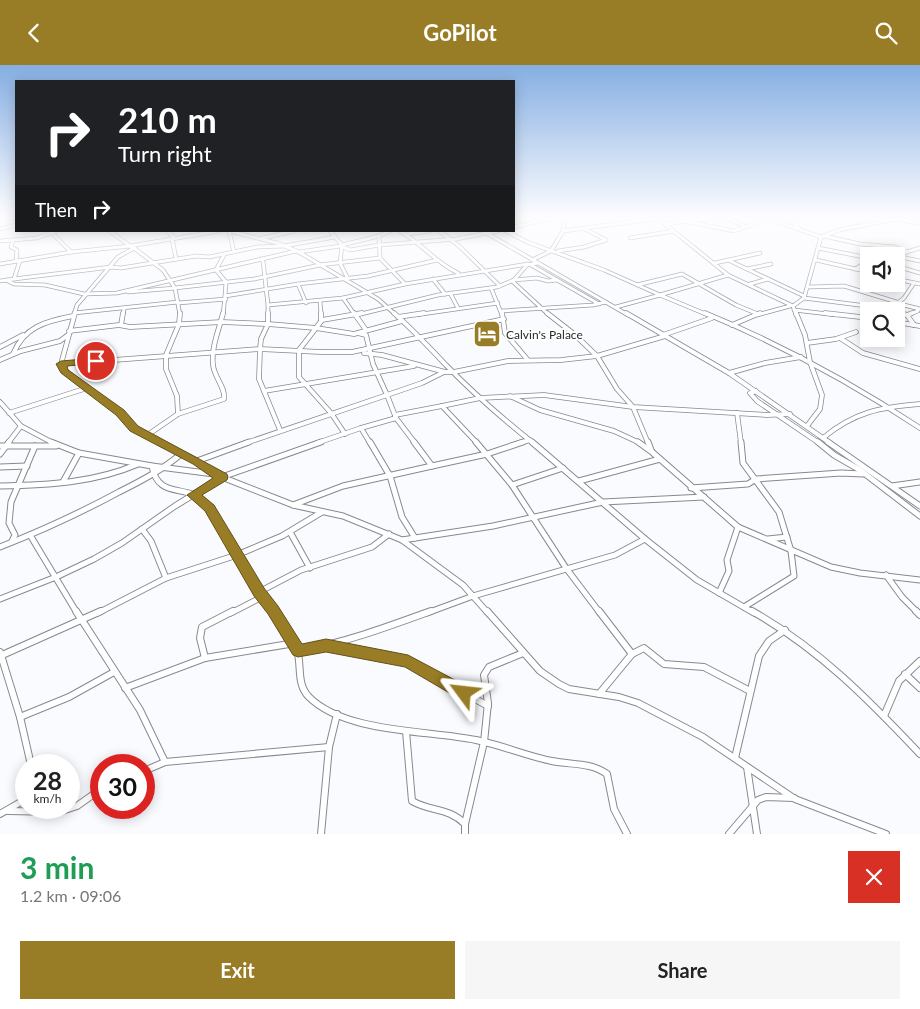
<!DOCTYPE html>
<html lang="en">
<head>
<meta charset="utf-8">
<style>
	:root { --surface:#fff; --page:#f6f6f6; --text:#222; --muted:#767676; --accent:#997d26 }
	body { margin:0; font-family:Lato,sans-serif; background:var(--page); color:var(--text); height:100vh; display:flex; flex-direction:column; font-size:19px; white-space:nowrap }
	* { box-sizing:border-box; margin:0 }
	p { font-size:16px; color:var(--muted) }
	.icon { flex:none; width:28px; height:28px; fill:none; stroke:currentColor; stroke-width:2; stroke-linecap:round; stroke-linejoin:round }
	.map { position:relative; height:769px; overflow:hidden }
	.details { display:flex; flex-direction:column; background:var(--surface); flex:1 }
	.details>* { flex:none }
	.top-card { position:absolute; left:15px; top:15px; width:500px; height:152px; border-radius:0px; box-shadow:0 2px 12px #0003; background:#202124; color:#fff; overflow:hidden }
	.buttons { position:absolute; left:860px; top:182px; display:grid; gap:10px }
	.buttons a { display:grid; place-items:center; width:45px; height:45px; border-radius:0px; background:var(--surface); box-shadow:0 2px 12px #0003; font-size:25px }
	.speed { position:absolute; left:15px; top:689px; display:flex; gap:10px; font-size:25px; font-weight:700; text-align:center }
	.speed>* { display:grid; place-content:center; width:65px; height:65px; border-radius:50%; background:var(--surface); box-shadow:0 2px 12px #0003; line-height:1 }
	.speed small { font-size:12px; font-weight:400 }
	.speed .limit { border:8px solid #d22; background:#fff; color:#111 }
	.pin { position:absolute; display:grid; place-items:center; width:42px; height:42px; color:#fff; margin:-21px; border:2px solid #fff; border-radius:50%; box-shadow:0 1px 5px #0007 }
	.me { position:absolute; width:55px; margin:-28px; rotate:300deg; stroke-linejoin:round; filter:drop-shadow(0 0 4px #0008) }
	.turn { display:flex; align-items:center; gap:18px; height:105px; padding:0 20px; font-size:22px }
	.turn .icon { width:65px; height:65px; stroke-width:2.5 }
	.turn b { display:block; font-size:35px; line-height:42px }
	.then { display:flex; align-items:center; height:48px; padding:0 20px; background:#0003; gap:10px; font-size:19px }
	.round { display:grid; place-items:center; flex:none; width:52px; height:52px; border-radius:0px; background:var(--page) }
	.summary { display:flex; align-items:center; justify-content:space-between; height:85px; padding:0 20px }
	h1 { font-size:30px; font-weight:700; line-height:38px; color:#1e9e55 }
	.action { display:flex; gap:10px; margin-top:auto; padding:10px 20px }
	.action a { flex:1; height:58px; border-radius:0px; background:var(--accent); color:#fff; font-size:20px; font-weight:700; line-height:58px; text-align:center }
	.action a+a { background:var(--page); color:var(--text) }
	header { display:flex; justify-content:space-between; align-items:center; height:65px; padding:0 20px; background:var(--accent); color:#fff; font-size:22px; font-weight:700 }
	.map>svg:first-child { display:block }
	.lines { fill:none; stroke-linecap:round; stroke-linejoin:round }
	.minor-far3-casing { stroke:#868991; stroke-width:4.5 }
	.minor-far2-casing { stroke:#868991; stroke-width:5.5 }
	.minor-far1-casing { stroke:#868991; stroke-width:7 }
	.minor-casing { stroke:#868991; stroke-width:8 }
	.minor-far3 { stroke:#fff; stroke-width:3 }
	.minor-far2 { stroke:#fff; stroke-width:4 }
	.minor-far1 { stroke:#fff; stroke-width:5 }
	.minor { stroke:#fff; stroke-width:6 }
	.route { fill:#997d26; stroke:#635119 }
	.labels { text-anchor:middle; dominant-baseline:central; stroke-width:4; stroke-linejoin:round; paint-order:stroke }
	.far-poi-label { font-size:12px; fill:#28292c; stroke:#fff; text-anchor:start }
</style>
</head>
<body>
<header><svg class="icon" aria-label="back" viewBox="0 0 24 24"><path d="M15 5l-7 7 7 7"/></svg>GoPilot<svg class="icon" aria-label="search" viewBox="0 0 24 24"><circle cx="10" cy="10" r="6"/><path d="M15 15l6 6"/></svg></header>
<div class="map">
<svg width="920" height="769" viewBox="0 0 920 769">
	<rect width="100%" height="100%" fill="#fafbff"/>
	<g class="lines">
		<g class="minor-far3-casing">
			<g id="minor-far3">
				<path d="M655,151l73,59 65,31"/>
				<path d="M761,151l60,21 18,-7 57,-11 24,4"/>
				<path d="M796,151l-5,2 8,11"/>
				<path d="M0,154l16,-1"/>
				<path d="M514,154l6,-3"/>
				<path d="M689,157l45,9 33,-12"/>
				<path d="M665,159l60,-7 19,9"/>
				<path d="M514,162l45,-11"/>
				<path d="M0,164l16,-4"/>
				<path d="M585,164l21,11"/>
				<path d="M110,166l20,15 89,-15"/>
				<path d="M167,166l8,7"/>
				<path d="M229,166l48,12 20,8 81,48 18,16"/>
				<path d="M229,166l5,21"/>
				<path d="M330,166l5,6"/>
				<path d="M400,166c21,12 36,32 58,42"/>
				<path d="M439,166l20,15 41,40"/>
				<path d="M483,166l145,84"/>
				<path d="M506,166l21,11 77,28 56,25 -44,12"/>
				<path d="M563,166l3,-15"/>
				<path d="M53,169l18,18"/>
				<path d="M407,169l23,-3"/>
				<path d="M379,171l1,22 25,26"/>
				<path d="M824,171l36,8 35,3 12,5"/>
				<path d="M172,173l4,21"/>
				<path d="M262,173l33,-7"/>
				<path d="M630,173l44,-7"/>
				<path d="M13,175l-2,7 6,3 -1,11"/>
				<path d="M0,176l37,-3 19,-7"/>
				<path d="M818,183l51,10"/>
				<path d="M558,186l26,-4 22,-7"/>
				<path d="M299,187l41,-6 10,4 29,-5 77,-6 42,-8"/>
				<path d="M224,190l-8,15 10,12 -1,14"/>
				<path d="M894,191l26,-8"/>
				<path d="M896,191l24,5"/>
				<path d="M261,194l2,2 5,44"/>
				<path d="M532,195l19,-9 12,-20 112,-15"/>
				<path d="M728,195l76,36"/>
				<path d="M816,195l53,12"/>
				<path d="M715,198l45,-10"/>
				<path d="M0,199l71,-12 59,-6 4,2 -16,9 -41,48 -3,10"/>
				<path d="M319,200l61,-7"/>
				<path d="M531,200l68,39"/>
				<path d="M896,201l24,7"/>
				<path d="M747,204l24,-5"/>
				<path d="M855,204l14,-8"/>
				<path d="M14,214l97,-12 10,1 75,-12 13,1 48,-10 27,-1 51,-9 7,8"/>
				<path d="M348,214l-8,-16 2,-18 37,-9 11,-5"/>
				<path d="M433,214l12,15"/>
				<path d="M896,214l24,5"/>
				<path d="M6,215l8,4 31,1 39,9 33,-1 179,-42"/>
				<path d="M514,215l23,-2 11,3 9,-1"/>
				<path d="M0,216l14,-2 6,-19"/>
				<path d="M512,216l37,34"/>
				<path d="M298,219l8,19"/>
				<path d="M750,219l18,-5"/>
				<path d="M637,220l45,-11 54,31 22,9"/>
				<path d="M808,222l36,-1 56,17"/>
				<path d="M491,223l11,27"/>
				<path d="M128,227l47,-4 -12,-18 -29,-22"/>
				<path d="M450,228l8,15"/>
				<path d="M660,230l48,20"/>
				<path d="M660,230l68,-20"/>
				<path d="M804,233l86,11 16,6"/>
				<path d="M320,236l1,14"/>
				<path d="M178,238l48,-4"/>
				<path d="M900,239l20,5"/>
				<path d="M890,244l14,-11 10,-15"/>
				<path d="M794,245l43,5"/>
				<path d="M502,246l91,-6 13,-3"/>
				<path d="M74,248l104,-11"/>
				<path d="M123,250l1,-6"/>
				<path d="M180,250l-5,-27 79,-9 66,-14"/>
				<path d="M223,250l2,-19 73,-12 70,-8 69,-16"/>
				<path d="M268,250v-10l75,-7"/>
				<path d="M355,250l-12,-17 62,-14 123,-20"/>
				<path d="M357,250l81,-20 59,-8 17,-7 13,-15 10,-2"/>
				<path d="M415,250l83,-12"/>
				<path d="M757,250l33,-9"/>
				<path d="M796,250l-3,-9 11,-8 17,-61"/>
				<path d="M908,250l10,-4 -1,-3"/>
			</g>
		</g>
		<g class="minor-far2-casing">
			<g id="minor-far2">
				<path d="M75,248l-14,51 1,4 58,44 14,17 29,14"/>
				<path d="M321,248v8"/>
				<path d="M354,248l12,17"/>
				<path d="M394,248c19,17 35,34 52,52 27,28 57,54 87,78"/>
				<path d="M502,248l3,20 22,26"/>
				<path d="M547,248l27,21 23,22 20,33 16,18 15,36"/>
				<path d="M626,248l103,60 101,70"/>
				<path d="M705,248c75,31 147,70 215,115"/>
				<path d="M796,248l9,22 5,27 12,33 -2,14 -13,17"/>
				<path d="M825,248l44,5"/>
				<path d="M902,248l5,2 7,10"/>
				<path d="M907,250l5,-2"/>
				<path d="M398,252l26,-4"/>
				<path d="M896,257l24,4"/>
				<path d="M121,260l2,-12"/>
				<path d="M732,260l28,-12"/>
				<path d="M69,266l50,-6 11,2 92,-5 46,2v-11"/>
				<path d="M663,270l49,-17"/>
				<path d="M840,273l23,15 57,16"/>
				<path d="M807,278l29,-4 20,-7"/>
				<path d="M0,282l23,-12"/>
				<path d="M364,288l18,2 63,17h9l54,-11 53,-1 36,-4 68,-20"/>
				<path d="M13,289c11,-27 33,-33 60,-38"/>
				<path d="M0,295l21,-9 39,-10 8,-6"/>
				<path d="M61,299l199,-15 1,-10 7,-15 48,4 6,-8 40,-7"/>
				<path d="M729,308l36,-10 36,-6"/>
				<path d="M264,326l150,-25"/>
				<path d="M756,326l-6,2 7,8 62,42"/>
				<path d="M510,331l30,14 74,21 26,12"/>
				<path d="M0,337l21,24 32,17"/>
				<path d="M9,348l78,-25"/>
				<path d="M737,348l4,30"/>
				<path d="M178,349l-1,-18 -11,-27v-14l13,-31 1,-11"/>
				<path d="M395,350l47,-9"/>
				<path d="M396,353l-9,-23 35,-12 22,-11"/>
				<path d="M361,363l35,-10 19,25"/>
				<path d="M280,365l-21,-51 1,-30 61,3h31l152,-33"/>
				<path d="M345,369l-14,-21 -32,-36v-27l17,-22 38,6 48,-13"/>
				<path d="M146,371l32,-22 46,-15c2,-11 -10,-22 -11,-34 -2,-18 6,-35 10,-52"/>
				<path d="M823,373c31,-26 58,-31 97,-34"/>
				<path d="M8,378l13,-17"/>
				<path d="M246,378l141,-48 -14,-31 -7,-29 -8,-2"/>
				<path d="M317,378l44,-15 9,15"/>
				<path d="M477,378l-35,-37 38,-8 64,-3 89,12 134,8 23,-1"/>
				<path d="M519,378l11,-3"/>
			</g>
		</g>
		<g class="minor-far1-casing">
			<g id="minor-far1">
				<path d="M51,377l28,11 73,13 62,8 79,31 50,11 59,24 61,45 25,28"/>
				<path d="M160,377l37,19 16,12"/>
				<path d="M370,377l20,34 12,41 13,21"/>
				<path d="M476,377l36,43 54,83 34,45"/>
				<path d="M532,377l113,97 52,41 57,33"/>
				<path d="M638,377l14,10 86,75 -11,33 2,11 -10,22"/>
				<path d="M648,377l3,8"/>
				<path d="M741,377l2,21 36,49 12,39 3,25 -50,31"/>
				<path d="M818,377l16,13 26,15 60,46"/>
				<path d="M828,377l92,64"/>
				<path d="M0,381h56"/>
				<path d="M0,389l9,-12"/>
				<path d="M197,396l52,-19"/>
				<path d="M152,401c6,34 34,17 52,36 13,12 20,31 28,46 13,22 26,44 42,65"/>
				<path d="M432,401l55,-12 36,-12"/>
				<path d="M0,402l27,-1"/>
				<path d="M579,416l81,-22"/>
				<path d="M63,417l16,-29"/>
				<path d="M512,420l51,-17"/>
				<path d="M0,421c48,-1 94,-3 138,-22"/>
				<path d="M892,421l28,-4"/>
				<path d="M691,423l57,-4 8,-5 85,-6 22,1"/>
				<path d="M293,440l50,-19 89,-20 -18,-24"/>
				<path d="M738,462l93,40 29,6 60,7"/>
				<path d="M142,464l9,12 15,37"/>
				<path d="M290,467l20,36"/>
				<path d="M30,470l47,78"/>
				<path d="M768,474l19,-2"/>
				<path d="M402,475l91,-14 110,-24 101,-5"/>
				<path d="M12,476l3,-6 -6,-12 2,-21 24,-56"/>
				<path d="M0,482c41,-16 80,-34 119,-55 22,-11 43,-22 62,-38"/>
				<path d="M886,510l16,22 16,16"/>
				<path d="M259,527l42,-22 71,-23 17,-13"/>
				<path d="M0,534l56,-22 38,-18 28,-16 53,-37 47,-29 99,-35"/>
				<path d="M98,548l68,-35 71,-23 45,-19 40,-24"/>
				<path d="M231,548l31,-16"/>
				<path d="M427,548l46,-17 142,-41 30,-16"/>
			</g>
		</g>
		<g class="minor-casing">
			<g id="minor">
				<path d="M76,546l64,99 25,52 -21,9"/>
				<path d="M273,546c8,12 20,25 24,39 5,15 -1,34 12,47 36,36 118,33 167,43 26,5 50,16 76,21 19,4 39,1 55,13l7,35 13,25"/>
				<path d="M487,546l53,60 19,13 10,5 50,8 19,6 65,34 92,62 91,35"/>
				<path d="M599,546l33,43"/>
				<path d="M752,546c67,38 116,88 168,143"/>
				<path d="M916,546l4,4"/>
				<path d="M330,581l78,16 80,44"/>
				<path d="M298,586c46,-8 89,-24 133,-40"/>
				<path d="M0,587l20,65 11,48"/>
				<path d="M0,591l101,-45"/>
				<path d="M205,593l-5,-20 2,-11 31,-16"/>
				<path d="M905,609l15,14"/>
				<path d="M125,623l80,-30 90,-15"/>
				<path d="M599,629l33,-40 12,-6 20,16 40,3 46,24"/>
				<path d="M884,651l15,-35 21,-20"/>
				<path d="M20,652l49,-20 45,-25"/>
				<path d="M406,666l6,70c19,11 36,6 53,23"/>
				<path d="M735,693l24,-102 10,-15 16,-11"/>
				<path d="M165,697l164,-15"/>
				<path d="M747,702l10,67"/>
				<path d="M8,746l51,1 18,-6 24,-17"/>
				<path d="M0,749l26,-15"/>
				<path d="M321,769l8,-87 8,-33"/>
				<path d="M465,769v-10l19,-82 4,-39 -4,-28 5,-8 34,-14"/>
				<path d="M729,769l29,-34 8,-3 28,1"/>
			</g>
		</g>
		<use href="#minor-far3" class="minor-far3"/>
		<use href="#minor-far2" class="minor-far2"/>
		<use href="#minor-far1" class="minor-far1"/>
		<use href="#minor" class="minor"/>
	</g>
	<linearGradient id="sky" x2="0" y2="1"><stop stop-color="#85aee2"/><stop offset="0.59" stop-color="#fdfdff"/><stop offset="1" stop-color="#fdfdff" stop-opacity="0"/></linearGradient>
	<rect width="920" height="258" fill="url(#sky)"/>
	<path class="route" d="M96,293l3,1v4l-32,3 1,4 56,40 14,16 89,48 1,3 -1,3 -25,15 12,10 50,83 14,18 24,38 24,-5 82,16 62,33 2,5 -2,5 -6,2 -6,-2 -53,-31 -79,-15 -28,5 -5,-2 -25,-41 -14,-18 -49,-85 -18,-16 26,-17 -20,-14 -63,-33 -14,-16 -55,-42 -5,-9 5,-3z"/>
	<defs>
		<g id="hotel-square" transform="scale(1.4375)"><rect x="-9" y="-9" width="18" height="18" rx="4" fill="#997d26" stroke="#fff"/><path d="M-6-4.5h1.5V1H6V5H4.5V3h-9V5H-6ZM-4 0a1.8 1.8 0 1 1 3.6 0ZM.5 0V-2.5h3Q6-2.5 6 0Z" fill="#fff"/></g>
	</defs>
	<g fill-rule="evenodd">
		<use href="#hotel-square" x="487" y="269"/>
	</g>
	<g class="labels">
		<g class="far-poi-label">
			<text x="506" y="269">Calvin's Palace</text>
		</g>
	</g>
</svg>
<div class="buttons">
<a><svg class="icon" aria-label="sound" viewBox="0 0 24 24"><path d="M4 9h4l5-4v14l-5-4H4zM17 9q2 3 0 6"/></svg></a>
<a><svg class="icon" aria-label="search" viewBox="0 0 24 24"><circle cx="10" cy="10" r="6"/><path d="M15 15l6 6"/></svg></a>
</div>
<div class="speed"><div>28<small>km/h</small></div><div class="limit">30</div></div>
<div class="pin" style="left:96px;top:296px;background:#d93025"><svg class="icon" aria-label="arrive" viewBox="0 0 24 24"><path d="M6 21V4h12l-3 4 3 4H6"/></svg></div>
<svg class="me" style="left:464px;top:628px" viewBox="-20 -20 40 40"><path d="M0-17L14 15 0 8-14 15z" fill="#997d26" stroke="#fff" stroke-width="4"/></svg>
<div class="top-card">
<div class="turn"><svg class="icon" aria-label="right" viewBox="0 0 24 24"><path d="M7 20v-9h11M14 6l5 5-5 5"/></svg><div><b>210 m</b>Turn right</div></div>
<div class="then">Then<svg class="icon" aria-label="right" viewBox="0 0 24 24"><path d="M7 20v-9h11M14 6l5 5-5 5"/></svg></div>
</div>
</div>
<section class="details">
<div class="summary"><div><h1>3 min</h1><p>1.2 km · 09:06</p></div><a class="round" style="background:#d93025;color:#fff"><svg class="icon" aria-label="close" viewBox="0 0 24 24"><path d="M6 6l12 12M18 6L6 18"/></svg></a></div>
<div class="action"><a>Exit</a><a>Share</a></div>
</section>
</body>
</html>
